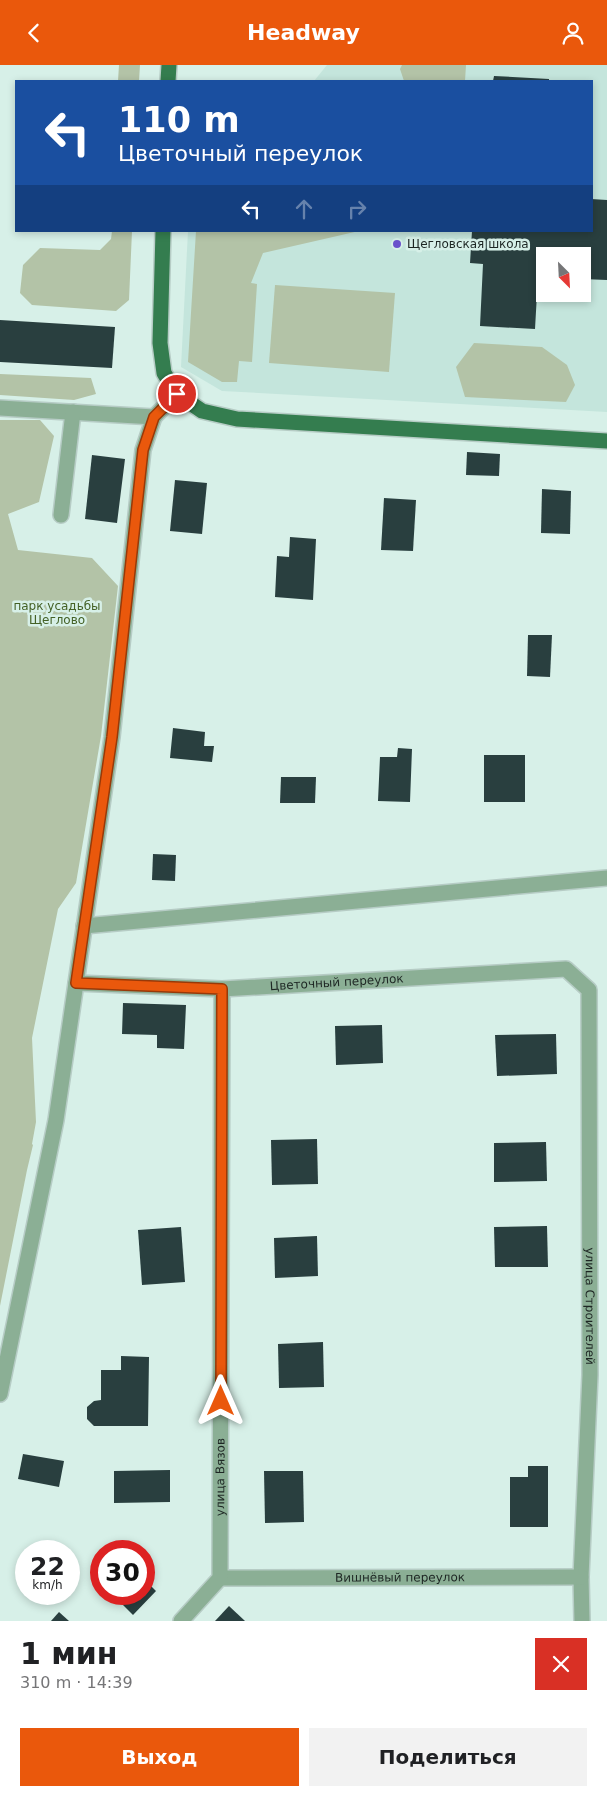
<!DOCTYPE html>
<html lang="ru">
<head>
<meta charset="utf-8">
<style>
	:root { --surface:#fff; --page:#f2f2f2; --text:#202124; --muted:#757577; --accent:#ea580c }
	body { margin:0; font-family:"DejaVu Sans",sans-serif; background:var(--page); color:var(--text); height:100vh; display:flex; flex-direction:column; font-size:19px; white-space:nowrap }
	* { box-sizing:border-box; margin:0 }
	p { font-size:16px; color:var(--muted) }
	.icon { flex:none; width:28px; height:28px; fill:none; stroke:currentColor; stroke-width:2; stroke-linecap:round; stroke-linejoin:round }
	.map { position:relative; height:1556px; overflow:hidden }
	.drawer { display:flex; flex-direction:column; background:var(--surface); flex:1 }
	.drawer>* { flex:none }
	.banner { position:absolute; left:15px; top:15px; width:578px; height:152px; border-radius:0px; box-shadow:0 2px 8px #0003; background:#1a4fa0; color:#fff; overflow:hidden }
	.needle { width:32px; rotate:156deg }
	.buttons { position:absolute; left:536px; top:182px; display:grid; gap:10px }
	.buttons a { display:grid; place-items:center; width:55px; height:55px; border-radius:0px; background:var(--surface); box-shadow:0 2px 8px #0003; font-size:25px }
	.speed { position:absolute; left:15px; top:1475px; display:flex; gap:10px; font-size:25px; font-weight:700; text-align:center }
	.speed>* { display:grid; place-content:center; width:65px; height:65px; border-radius:50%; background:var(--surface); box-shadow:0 2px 8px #0003; line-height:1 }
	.speed small { font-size:12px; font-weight:400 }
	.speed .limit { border:8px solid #d22; background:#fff; color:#111 }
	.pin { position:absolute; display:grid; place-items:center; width:42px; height:42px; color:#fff; margin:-21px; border:2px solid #fff; border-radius:50%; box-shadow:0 1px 5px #0007 }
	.me { position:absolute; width:55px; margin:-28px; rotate:0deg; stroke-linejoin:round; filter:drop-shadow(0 0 4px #0008) }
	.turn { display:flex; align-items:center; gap:18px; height:105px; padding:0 20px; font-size:22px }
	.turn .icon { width:65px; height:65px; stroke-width:2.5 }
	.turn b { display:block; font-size:35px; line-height:42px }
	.lanes { display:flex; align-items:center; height:48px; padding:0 20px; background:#0003; justify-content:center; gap:25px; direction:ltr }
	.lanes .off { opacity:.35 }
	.round { display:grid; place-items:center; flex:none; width:52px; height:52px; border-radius:0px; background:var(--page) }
	.overview { display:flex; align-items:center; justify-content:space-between; height:85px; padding:0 20px }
	h1 { font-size:30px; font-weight:700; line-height:38px }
	.button { display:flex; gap:10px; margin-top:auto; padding:10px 20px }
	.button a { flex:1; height:58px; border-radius:0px; background:var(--accent); color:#fff; font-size:20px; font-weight:700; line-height:58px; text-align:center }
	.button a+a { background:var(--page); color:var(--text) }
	header { display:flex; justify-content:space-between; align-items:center; height:65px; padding:0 20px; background:var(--accent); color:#fff; font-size:22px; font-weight:700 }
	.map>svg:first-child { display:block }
	.built { fill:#c4e5dc; fill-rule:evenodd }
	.green { fill:#b3c3a7 }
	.building { fill:#293f3f }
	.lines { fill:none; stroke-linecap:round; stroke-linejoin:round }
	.minor-casing { stroke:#b6ccc5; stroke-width:18 }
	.major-casing { stroke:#b6ccc5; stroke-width:18 }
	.minor { stroke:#8baf95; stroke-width:15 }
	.major { stroke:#347d4f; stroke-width:15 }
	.route-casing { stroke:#983908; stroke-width:12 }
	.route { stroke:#ea580c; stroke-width:9 }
	.poi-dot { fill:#6a52cb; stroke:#d7f0e8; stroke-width:2 }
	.labels { text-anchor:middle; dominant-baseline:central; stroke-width:5; stroke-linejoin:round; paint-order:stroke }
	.poi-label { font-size:12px; fill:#1e2724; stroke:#d7f0e8; text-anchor:start }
	.park-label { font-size:12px; fill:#446126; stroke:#d7f0e8 }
	.street-label { font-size:12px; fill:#1e2724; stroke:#d7f0e8 }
</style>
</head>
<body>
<header><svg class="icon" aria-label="back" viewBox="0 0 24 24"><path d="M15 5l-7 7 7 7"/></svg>Headway<svg class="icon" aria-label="person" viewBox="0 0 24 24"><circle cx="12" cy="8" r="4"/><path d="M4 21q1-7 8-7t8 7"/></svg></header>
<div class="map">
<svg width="607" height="1556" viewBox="0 0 607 1556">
	<rect width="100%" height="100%" fill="#d7f0e8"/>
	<path class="built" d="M327,0h280v347l-385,-21 -41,-24 7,-136h403v-150h-277zM545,191h37v38h-37z"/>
	<g class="green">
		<path d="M119,0h21l-1,16h-21z"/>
		<path d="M402,0h64l-1,16h-61l-4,-12z"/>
		<path d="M112,166h20l-3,69 -13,11 -84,-6 -12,-12 3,-28 17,-17 60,2 11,-11z"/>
		<path d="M196,166h163l-96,22 -12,30 6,1 -5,78 -13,-1 -2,21h-15l-34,-20z"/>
		<path d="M275,220l120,8 -6,79 -120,-9z"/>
		<path d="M474,278l68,4 25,18 8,20 -9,17 -101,-5 -9,-30z"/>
		<path d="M0,309l91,4 5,16 -22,6 -74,-5z"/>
		<path d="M0,355h40l14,16 -15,66 -31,12 10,36 74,8 26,28 -17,150 -25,147 -18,26 -26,129 4,84 -4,22 1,1 -6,25 -27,136z"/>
	</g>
	<g class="building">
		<path d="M494,11l55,3v2h-56z"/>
		<path d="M591,134l16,1v80l-25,-1v-23h-37v20h-7l-3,53 -55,-3 3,-62 -13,-1 2,-32h119z"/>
		<path d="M0,255l115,7 -3,41 -112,-6z"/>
		<path d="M467,387l33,2 -1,22 -33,-1z"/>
		<path d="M92,390l33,4 -8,64 -32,-4z"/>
		<path d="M175,415l32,3 -5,51 -32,-3z"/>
		<path d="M542,424l29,2 -1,43 -29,-1z"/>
		<path d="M384,433l32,2 -3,51 -32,-1z"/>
		<path d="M290,472l26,2 -3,61 -38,-3 2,-41 12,1z"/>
		<path d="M528,570h24l-2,42 -23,-1z"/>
		<path d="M173,663l32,4 -1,14h10l-2,16 -42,-4z"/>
		<path d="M398,683l14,1 -2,53 -32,-1 2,-44h17z"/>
		<rect x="484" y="690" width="41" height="47"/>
		<path d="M281,712h35l-1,26h-35z"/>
		<path d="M153,789l23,1 -1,26 -23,-1z"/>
		<path d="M123,938l63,2 -2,44 -27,-1v-13l-35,-1z"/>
		<path d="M382,960l1,38 -47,2 -1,-39z"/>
		<path d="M556,969l1,40 -60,2 -2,-41z"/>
		<path d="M317,1074l1,45 -46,1 -1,-45z"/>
		<path d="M546,1077l1,39 -53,1v-39z"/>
		<path d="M547,1161l1,41h-53l-1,-40z"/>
		<path d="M181,1162l4,55 -43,3 -4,-55z"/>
		<path d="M317,1171l1,40 -43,2 -1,-40z"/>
		<path d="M323,1277l1,45 -45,1 -1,-44z"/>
		<path d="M121,1291l28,1 -1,69h-54l-7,-7v-12l7,-6 7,-1v-30h20z"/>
		<path d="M23,1389l41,7 -5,26 -41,-8z"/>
		<path d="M528,1401h20v61h-38v-50h18z"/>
		<path d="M170,1405v32l-56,1v-32z"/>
		<path d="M264,1406h39l1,51 -39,1z"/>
		<path d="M144,1514l12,12 -23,24 -21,-21h32z"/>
		<path d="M229,1541l16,15h-30z"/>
		<path d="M59,1547l10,9h-18z"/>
	</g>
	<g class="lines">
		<g class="minor-casing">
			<g id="minor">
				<path d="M0,343l154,9"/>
				<path d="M61,450l12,-103"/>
				<path d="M84,861l523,-48"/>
				<path id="s1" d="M76,918l146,6 344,-20 23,21 1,385 -9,202 1,44"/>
				<path d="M0,1329l56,-274 56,-383 31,-287 11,-33 23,-23"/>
				<path id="s2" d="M220,1513l361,-1"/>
				<path id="s3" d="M181,1556l39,-43 2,-589"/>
			</g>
		</g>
		<g class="major-casing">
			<g id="major">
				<path d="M168,16l1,-16"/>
				<path d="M163,166l-3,112 4,30 13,21 25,17 35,8 370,22"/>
			</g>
		</g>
		<use href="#minor" class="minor"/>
		<use href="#major" class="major"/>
	</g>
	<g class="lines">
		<g class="route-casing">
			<path id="route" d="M177,329l-23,23 -11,33 -31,287 -36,246 146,6 -1,412"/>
		</g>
		<use href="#route" class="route"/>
	</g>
	<circle class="poi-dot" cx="397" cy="179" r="5"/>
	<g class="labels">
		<g class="poi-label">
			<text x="407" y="179">Щегловская школа</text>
		</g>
		<g class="park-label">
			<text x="57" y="541">парк усадьбы<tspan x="57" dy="14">Щеглово</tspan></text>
		</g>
		<g class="street-label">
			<text stroke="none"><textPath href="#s1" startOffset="261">Цветочный переулок</textPath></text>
			<text stroke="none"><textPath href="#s1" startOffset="838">улица Строителей</textPath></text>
			<text stroke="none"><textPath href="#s3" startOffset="159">улица Вязов</textPath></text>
			<text stroke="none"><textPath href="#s2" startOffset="180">Вишнёвый переулок</textPath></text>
		</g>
	</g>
</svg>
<div class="buttons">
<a><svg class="needle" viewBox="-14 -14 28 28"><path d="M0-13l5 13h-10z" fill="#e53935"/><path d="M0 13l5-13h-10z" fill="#757577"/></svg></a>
</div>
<div class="speed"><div>22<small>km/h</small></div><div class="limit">30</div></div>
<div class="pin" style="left:177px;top:329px;background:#d93025"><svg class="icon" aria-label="arrive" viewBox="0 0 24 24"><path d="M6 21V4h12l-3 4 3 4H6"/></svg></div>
<svg class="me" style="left:221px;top:1336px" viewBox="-20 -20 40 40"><path d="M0-17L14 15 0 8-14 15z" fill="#ea580c" stroke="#fff" stroke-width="4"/></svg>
<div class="banner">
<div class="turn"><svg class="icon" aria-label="left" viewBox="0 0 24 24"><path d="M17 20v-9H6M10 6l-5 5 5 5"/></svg><div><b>110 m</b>Цветочный переулок</div></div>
<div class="lanes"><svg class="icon" aria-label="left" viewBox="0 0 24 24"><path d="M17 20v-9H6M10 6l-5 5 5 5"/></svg><svg class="icon off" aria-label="ahead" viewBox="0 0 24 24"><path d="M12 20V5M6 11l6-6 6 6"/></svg><svg class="icon off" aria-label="right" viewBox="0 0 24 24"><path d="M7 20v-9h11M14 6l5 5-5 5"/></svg></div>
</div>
</div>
<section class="drawer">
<div class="overview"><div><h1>1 мин</h1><p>310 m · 14:39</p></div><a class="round" style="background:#d93025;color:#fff"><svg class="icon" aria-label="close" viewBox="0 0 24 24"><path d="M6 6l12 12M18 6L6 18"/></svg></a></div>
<div class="button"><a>Выход</a><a>Поделиться</a></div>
</section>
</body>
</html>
